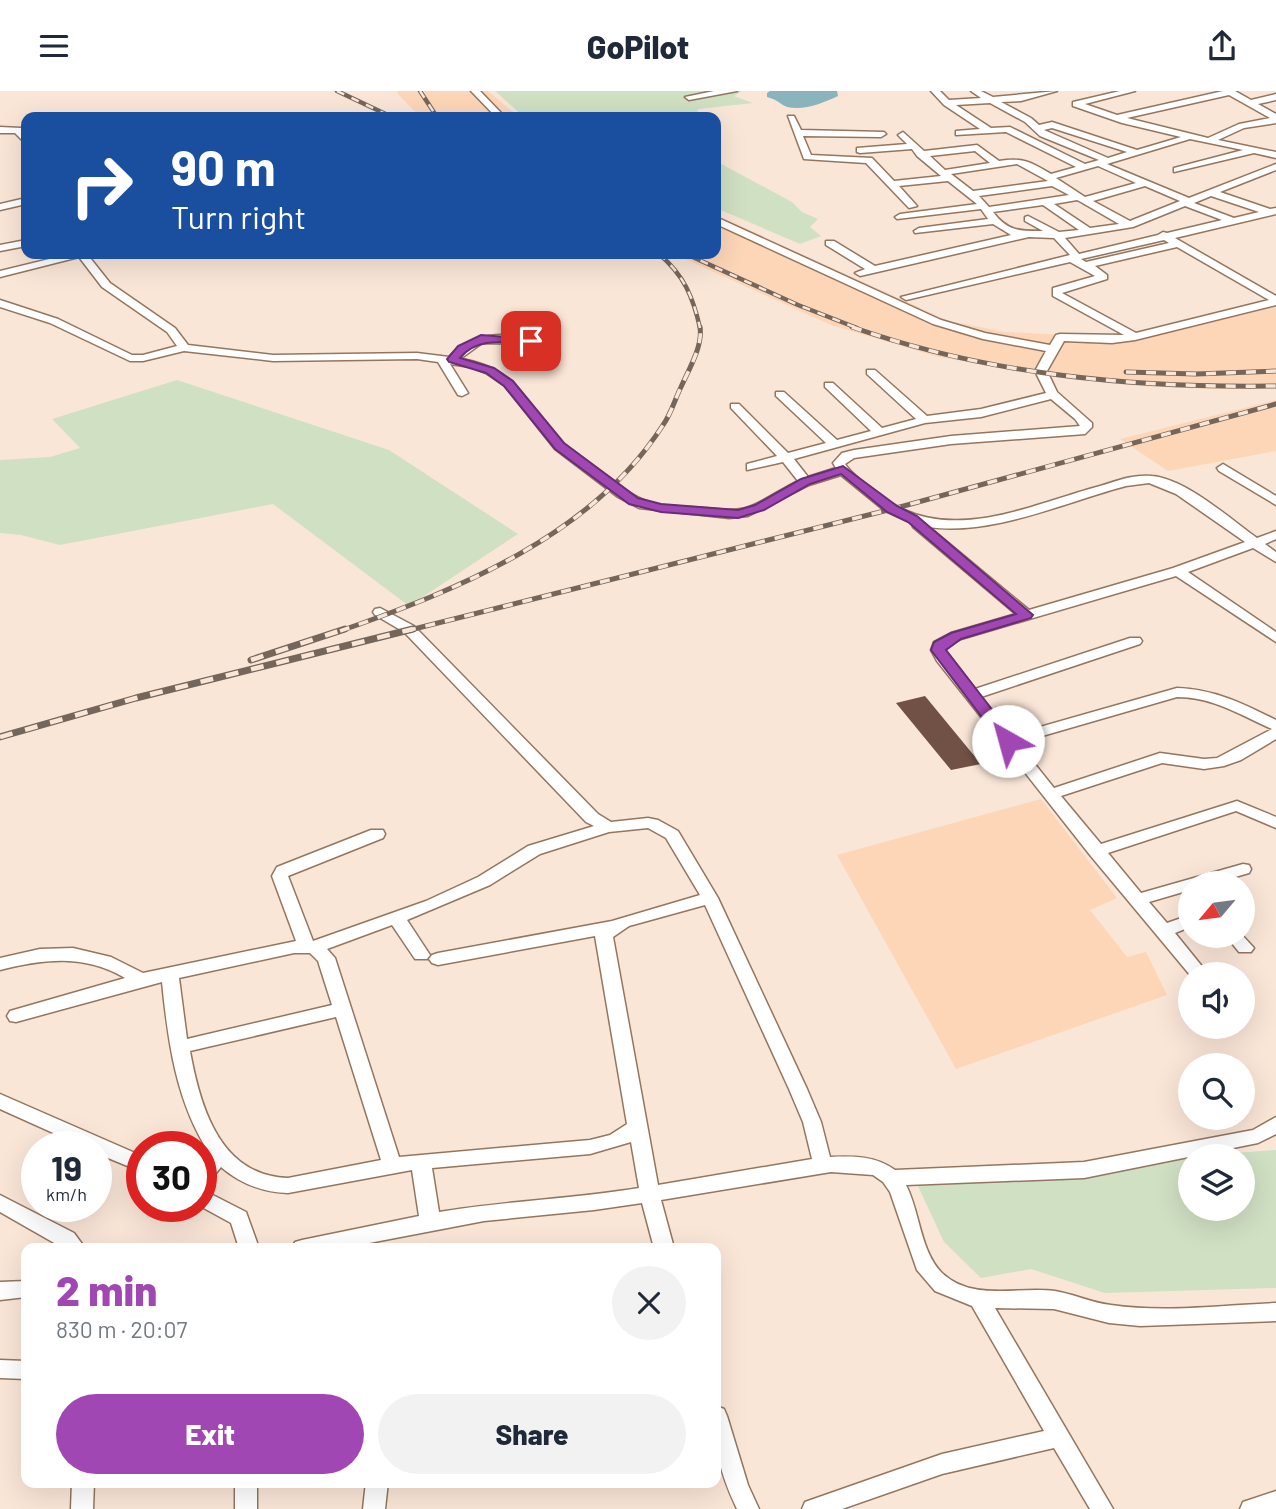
<!DOCTYPE html>
<html lang="en">
<head>
<meta charset="utf-8">
<style>
	:root { --surface:#fff; --page:#f2f2f3; --text:#1f2937; --muted:#747a83; --accent:#a047b3 }
	body { margin:0; font-family:Barlow,sans-serif; background:var(--page); color:var(--text); height:100vh; display:flex; flex-direction:column; font-size:26px; white-space:nowrap }
	* { box-sizing:border-box; margin:0 }
	p { font-size:23px; color:var(--muted) }
	.icon { flex:none; width:38px; height:38px; fill:none; stroke:currentColor; stroke-width:2; stroke-linecap:round; stroke-linejoin:round }
	.map { position:relative; flex:1; overflow:hidden }
	.details { position:absolute; left:21px; top:1152px; width:700px; height:245px; display:flex; flex-direction:column; background:var(--surface); border-radius:14px; box-shadow:0 7px 28px #0002 }
	.details>* { flex:none }
	.top-card { position:absolute; left:21px; top:21px; width:700px; height:147px; border-radius:14px; box-shadow:0 7px 28px #0002; background:#1a4fa0; color:#fff; overflow:hidden }
	.needle { width:46px; rotate:241deg }
	.fabs { position:absolute; left:1178px; top:780px; display:grid; gap:14px }
	.fabs a { display:grid; place-items:center; width:77px; height:77px; border-radius:50%; background:var(--surface); box-shadow:0 7px 28px #0002; font-size:35px }
	.speed { position:absolute; left:21px; top:1040px; display:flex; gap:14px; font-size:35px; font-weight:700; text-align:center }
	.speed>* { display:grid; place-content:center; width:91px; height:91px; border-radius:50%; background:var(--surface); box-shadow:0 7px 28px #0002; line-height:1 }
	.speed small { font-size:18px; font-weight:400 }
	.speed .limit { border:10px solid #d22; background:#fff; color:#111 }
	.pin { position:absolute; display:grid; place-items:center; width:60px; height:60px; color:#fff; margin:-30px; border-radius:14px; box-shadow:0 4px 10px #0006 }
	.me { position:absolute; width:77px; margin:-38px; rotate:322deg; stroke-linejoin:round; filter:drop-shadow(0 0 5px #0008) }
	.turn { display:flex; align-items:center; gap:24px; height:147px; padding:0 35px; font-size:32px }
	.turn .icon { width:91px; height:91px; stroke-width:2.5 }
	.turn b { display:block; font-size:49px; line-height:60px }
	.round { display:grid; place-items:center; flex:none; width:74px; height:74px; border-radius:37px; background:var(--page) }
	.overview { display:flex; align-items:center; justify-content:space-between; height:119px; padding:0 35px }
	h1 { font-size:42px; font-weight:800; line-height:52px; color:var(--accent) }
	.primary-button { display:flex; gap:14px; margin-top:auto; padding:14px 35px }
	.primary-button a { flex:1; height:80px; border-radius:42px; background:var(--accent); color:#fff; font-size:28px; font-weight:800; line-height:80px; text-align:center }
	.primary-button a+a { background:var(--page); color:var(--text) }
	header { display:flex; justify-content:space-between; align-items:center; height:91px; padding:0 35px; background:var(--surface); font-size:32px; font-weight:800 }
	.map>svg:first-child { display:block }
	.built { fill:#fdd6b8 }
	.green { fill:#d0e0c3; fill-rule:evenodd }
	.water { fill:#89b4bb }
	.building { fill:#715145 }
	.lines { fill:none; stroke-linecap:round; stroke-linejoin:round }
	.minor-casing { stroke:#94765f; stroke-width:3 }
	.minor { fill:#fff; fill-rule:evenodd }
	.rail-far2-casing { stroke:#75665b; stroke-width:4.5 }
	.rail-far1-casing { stroke:#75665b; stroke-width:5 }
	.rail-casing { stroke:#75665b; stroke-width:7 }
	.rail-far2 { stroke:#fae6d7; stroke-width:2.5; stroke-dasharray:8; stroke-linecap:butt }
	.rail-far1 { stroke:#fae6d7; stroke-width:3.5; stroke-dasharray:10; stroke-linecap:butt }
	.rail { stroke:#fae6d7; stroke-width:4.5; stroke-dasharray:13; stroke-linecap:butt }
	.route { fill:#a047b3; stroke:#682e74; stroke-width:2 }
</style>
</head>
<body>
<header><svg class="icon" aria-label="menu" viewBox="0 0 24 24"><path d="M4 6h16M4 12h16M4 18h16"/></svg>GoPilot<svg class="icon" aria-label="share" viewBox="0 0 24 24"><path d="M12 15V3M7 8l5-5 5 5M5 13v7h14v-7"/></svg></header>
<div class="map">
<svg width="1276" height="1418" viewBox="0 0 1276 1418">
	<rect width="100%" height="100%" fill="#fae6d7"/>
	<g class="built">
		<path d="M398,0h90l31,26h-99l-23,-24z"/>
		<path d="M716,124l233,106 56,11 139,7 132,-33v82l-65,1 -72,-3 -69,-7 -131,-22 -108,-32 -157,-71h42z"/>
		<path d="M1276,309v51l-108,20 -48,-32z"/>
		<path d="M1041,708l76,99 -27,12 37,47 19,-5 21,43 -211,74 -119,-214z"/>
	</g>
	<g class="green">
		<path d="M495,0h247l-8,5 19,7 -55,6 -1,5 -17,3h-156z"/>
		<path d="M716,70l76,41 10,10 16,7 -8,8 11,9 -21,8 -84,-36z"/>
		<path d="M177,289l212,70 129,84 -109,72 -136,-102 -213,41 -39,-10 -21,-2v-73l50,-3 30,-9 -28,-29z"/>
		<path d="M1276,1059v138l-171,5 -74,-24 -50,9 -37,-36 -26,-56 14,-11zM1190,1066h52v52h-52z"/>
	</g>
	<path class="water" d="M770,0h67l1,5c-15,7 -34,15 -51,11 -8,-3 -8,-7 -20,-10v-4z"/>
	<path class="building" d="M925,605l56,68 -30,6 -55,-67z"/>
	<g class="lines">
		<g class="minor-casing">
			<g id="minor">
				<path d="M471,0h9l25,26h-9z"/>
				<path d="M714,0h23l-48,9 -4,-3z"/>
				<path d="M931,0h9l9,9 32,-2 -10,-7h10l12,6 64,-6 -36,10 -20,1 30,16 8,7 13,-3 85,28 44,-13 -59,-14 -49,-17v-4l47,-11h15l-50,13 32,11 106,-24h12l16,9 25,-6v6l-18,4 18,10v9l-32,5 -26,12 58,12v6l-22,-5 -80,19v-4l69,-18 -53,-11 -83,25 82,34 87,-34v6l-56,22 50,17 6,-1v6l-101,24 101,58v9l-141,35 -23,3 -48,-2 -17,30 10,21 35,31v4l-7,7 -134,10 -97,14 -9,6c8,12 24,23 36,32 66,51 148,9 219,-10 16,-5 34,-12 52,-10 34,3 77,42 105,62l19,-7v8l-11,5 11,8v10l-23,-14 -65,24 88,60v10l-100,-66 -215,63 -15,8 -1,3 30,39 155,-51h10l2,3 -2,3 -159,53 31,38 165,-47c37,1 67,16 99,32v19l-35,21 -17,6 -20,3 -42,-6 -101,33 40,48 136,-43 39,16v11l-40,-17 -128,42 33,40 102,-29 6,1 2,4 -2,4 -38,11h-21v6l-41,12 18,21 23,-8v12l-15,6 34,42h-19l-100,-120 -153,-194 -6,-11 3,-8 17,-9 65,-19 -103,-87 -1,-4 -27,-12 -44,-36 -32,10 -61,31 -19,2 -90,-10 -21,-11 -63,-48 -50,-63 -19,-13 -15,-6 -21,-3 18,29 -6,3 -4,-1 -20,-33 -21,-3 -144,2 -89,-10 -41,10h-13l-80,-38 -50,-16v-7l58,19 74,36h11l34,-9 -10,-14 -65,-45 -23,-30 -79,20v-6l70,-17h17l23,29 65,45 13,17 85,10 144,-2 32,4c23,-25 54,-25 86,-18v4l-4,1 -49,-1 -22,16c59,8 66,48 103,84 18,17 60,49 83,58 17,7 40,5 58,7 13,1 29,4 42,0 18,-6 35,-19 52,-27l-15,-19 -36,8v-6l30,-8 -46,-48v-4h8l49,49 38,-10 -50,-47v-4h8l53,48 34,-9 -46,-44v-4h8l49,45 34,-9 -49,-45v-4h8l52,46 54,-7 65,-16 -11,-22 11,-20 -63,-12 -50,-15 -217,-100v-7l225,103 44,13 65,12 6,-10 4,-1 64,1 -71,-39v-8l42,-12 -25,-14 -164,38 -5,-3 169,-42 -16,-17 -25,-1 -169,39 -5,-3 10,-4 -39,-24v-4h8l41,25 136,-31 -18,-11 -78,9 -1,-2 5,-3 69,-9 -7,-10 -84,10 -2,-2 5,-3 77,-10 -29,-23 -49,5 18,20 -8,2 -43,-45 -62,-4 -16,-43h6l7,14 83,2 2,2 -5,3 -78,-1 8,19 61,3 22,23 47,-5 -24,-20 -5,-7 -52,4 -3,-1v-4l50,-4 -9,-9 5,-3 21,19 53,-6 22,16c24,-4 32,1 52,13l25,-7 -70,-35 -50,3v-4l24,-2 -36,-24zM1229,4l41,23 -31,6 -31,14 -81,-20zM990,12l35,19 15,14 59,24 -14,4 -75,-37 -19,1 -35,-23zM1052,37l75,24 -19,6 -64,-28zM975,60l15,12 -45,7 -15,-14zM1017,73l31,17 -75,10 -22,-17zM1098,75l38,17 -51,14 -29,-19zM1052,95l17,9 -80,12 -10,-11zM1145,95l35,15 -50,20 -37,-20zM1211,105l48,16 -25,6 -40,-15zM1077,109l4,2 38,22 -29,4 -36,-24zM1043,114l36,25 -20,2 -31,-16 -3,1v4l18,10c-22,0 -35,1 -50,-19zM1185,115l37,14 -55,13 -4,-1 -5,3 -79,19 -14,-16 68,-11zM1164,149l5,3 -83,19 -5,-3zM1177,156l92,53 -133,33 -74,-40 45,-14v-4l-12,-9zM1051,308l24,20 5,7 -129,10 -97,14 -12,3 -9,10 3,5 -28,9 -14,-18 131,-36 56,-6zM1149,392l27,11 69,48 -72,26 -144,42 -100,-83c64,9 136,-25 197,-41zM1177,606c36,0 63,18 95,32l-55,29 -13,1 -44,-6 -106,35 -36,-45z"/>
				<path d="M0,36l21,1 5,7v9l-11,-11h-15z"/>
				<path d="M26,107v6l-26,6v-6z"/>
				<path d="M26,149v6l-26,5v-6z"/>
				<path d="M1223,373l53,32v9l-57,-34 -2,-3z"/>
				<path d="M380,517l34,18 184,188 13,8 37,-4 10,2 20,11 40,67 89,191 14,33 9,35c24,-1 46,-1 65,13l189,-8 169,-32 23,-13v17l-18,9 -174,35 -178,7c14,27 14,66 36,88 31,29 75,13 113,18 19,3 37,12 56,14 54,8 111,0 165,-2v18l-136,5 -31,-3 -55,-14 -59,-1 118,201h-23l-36,-61 -112,26 -100,35h-40l3,-7 137,-48 102,-23 -72,-125 -37,-15 -18,-21 -27,-78 -7,-10 -10,-7 -42,-3 -170,28 13,48h-20l-12,-45 -48,7 -110,11 -141,27h-51l3,-6 7,-2 117,-24 -7,-46 -124,23c-26,-1 -47,-9 -67,-26l-13,16 -7,3v-22l9,-10c-34,-51 -42,-113 -48,-172l-146,40 -6,-1 -3,-5 3,-5 115,-33c-41,-24 -80,-19 -125,-8v-12l40,-9 33,-1 38,9 32,16 153,-32 -24,-65 5,-9 94,-37h12l2,4 -2,4 -95,38 25,65 113,-40 52,-24 50,-31 66,-20 -8,-4 -182,-190 -29,-17 -2,-3 2,-3zM648,737l18,10 34,57 -88,26 -174,32 -6,2 -3,4 3,4 6,2 157,-29 32,188 -17,11 -20,5 -191,17 -64,-199 -8,-9 65,-24 23,34h12l3,-4 -23,-35 83,-35 50,-31 69,-22zM705,814l84,184 14,33 9,37 -154,26 -45,-248 16,-11zM294,862h16l8,8 14,44 -145,34 -8,-61zM336,926l45,143 -93,18c-68,-2 -88,-71 -98,-127zM631,1051l8,46c-67,11 -134,13 -200,24l-7,-44 158,-14z"/>
				<path d="M1242,844l12,13 -3,4h-12l-13,-16z"/>
				<path d="M0,1003l142,62v16l-46,-19v-7h-14l-82,-37z"/>
				<path d="M201,1098l45,23 13,36h-20l-8,-25 -31,-17z"/>
				<path d="M0,1104l74,38 11,15h-22l-63,-36z"/>
				<path d="M26,1190v16l-26,3v-18z"/>
				<path d="M0,1269l26,1v18l-26,-1z"/>
				<path d="M716,1315l8,3 3,7 21,69 11,24h-22c-18,-38 -23,-61 -21,-103z"/>
				<path d="M72,1391h22l-1,27h-22z"/>
				<rect x="235" y="1391" width="22" height="27"/>
				<path d="M366,1391h22l-3,27h-22z"/>
				<path d="M1276,1400v18h-36l3,-7z"/>
			</g>
		</g>
		<use href="#minor" class="minor"/>
		<g class="rail-far2-casing">
			<g id="rail-far2">
				<path d="M337,0l55,26"/>
				<path d="M420,0l17,26"/>
				<path d="M659,163c25,21 34,43 41,74"/>
				<path d="M686,163l112,51 59,23"/>
			</g>
		</g>
		<g class="rail-far1-casing">
			<g id="rail-far1">
				<path d="M852,236c137,48 280,61 424,59"/>
				<path d="M1126,281l70,2 80,-3"/>
				<path d="M340,540c118,-41 253,-96 323,-206 8,-11 12,-26 18,-38 8,-18 22,-41 19,-60"/>
				<path d="M406,540l494,-124 376,-103"/>
			</g>
		</g>
		<g class="rail-casing">
			<g id="rail">
				<path d="M251,569l94,-31"/>
				<path d="M0,646l136,-39 277,-69"/>
			</g>
		</g>
		<use href="#rail-far2" class="rail-far2"/>
		<use href="#rail-far1" class="rail-far1"/>
		<use href="#rail" class="rail"/>
	</g>
	<path class="route" d="M481,244l54,4v4l-4,1c-25,-1 -53,-8 -71,14l34,10 19,13 51,62 74,55 23,6 77,6 17,-5 46,-26 42,-13 54,40 20,10 116,99 -2,3 -70,21 -15,11 68,88 2,3 -2,4h-11l-72,-95 3,-8 17,-9 65,-19 -108,-92 -21,-10 -46,-38 -31,10 -46,26 -26,8 -77,-6 -32,-8 -74,-55 -51,-63 -18,-13 -37,-11 -2,-3 11,-13z"/>
</svg>
<div class="fabs">
<a><svg class="needle" viewBox="-14 -14 28 28"><path d="M0-13l5 13h-10z" fill="#e53935"/><path d="M0 13l5-13h-10z" fill="#747a83"/></svg></a>
<a><svg class="icon" aria-label="sound" viewBox="0 0 24 24"><path d="M4 9h4l5-4v14l-5-4H4zM17 9q2 3 0 6"/></svg></a>
<a><svg class="icon" aria-label="search" viewBox="0 0 24 24"><circle cx="10" cy="10" r="6"/><path d="M15 15l6 6"/></svg></a>
<a><svg class="icon" aria-label="layers" viewBox="0 0 24 24"><path d="M12 4l9 5-9 5-9-5zM3 14l9 5 9-5"/></svg></a>
</div>
<div class="speed"><div>19<small>km/h</small></div><div class="limit">30</div></div>
<div class="pin" style="left:531px;top:250px;background:#d93025"><svg class="icon" aria-label="arrive" viewBox="0 0 24 24"><path d="M6 21V4h12l-3 4 3 4H6"/></svg></div>
<svg class="me" style="left:1008px;top:650px" viewBox="-20 -20 40 40"><circle r="19" fill="#fff"/><path d="M0-13L10 11 0 6-10 11z" fill="#a047b3"/></svg>
<div class="top-card">
<div class="turn"><svg class="icon" aria-label="right" viewBox="0 0 24 24"><path d="M7 20v-9h11M14 6l5 5-5 5"/></svg><div><b>90 m</b>Turn right</div></div>
</div>
<section class="details">
<div class="overview"><div><h1>2 min</h1><p>830 m · 20:07</p></div><a class="round"><svg class="icon" aria-label="close" viewBox="0 0 24 24"><path d="M6 6l12 12M18 6L6 18"/></svg></a></div>
<div class="primary-button"><a>Exit</a><a>Share</a></div>
</section>
</div>
</body>
</html>
